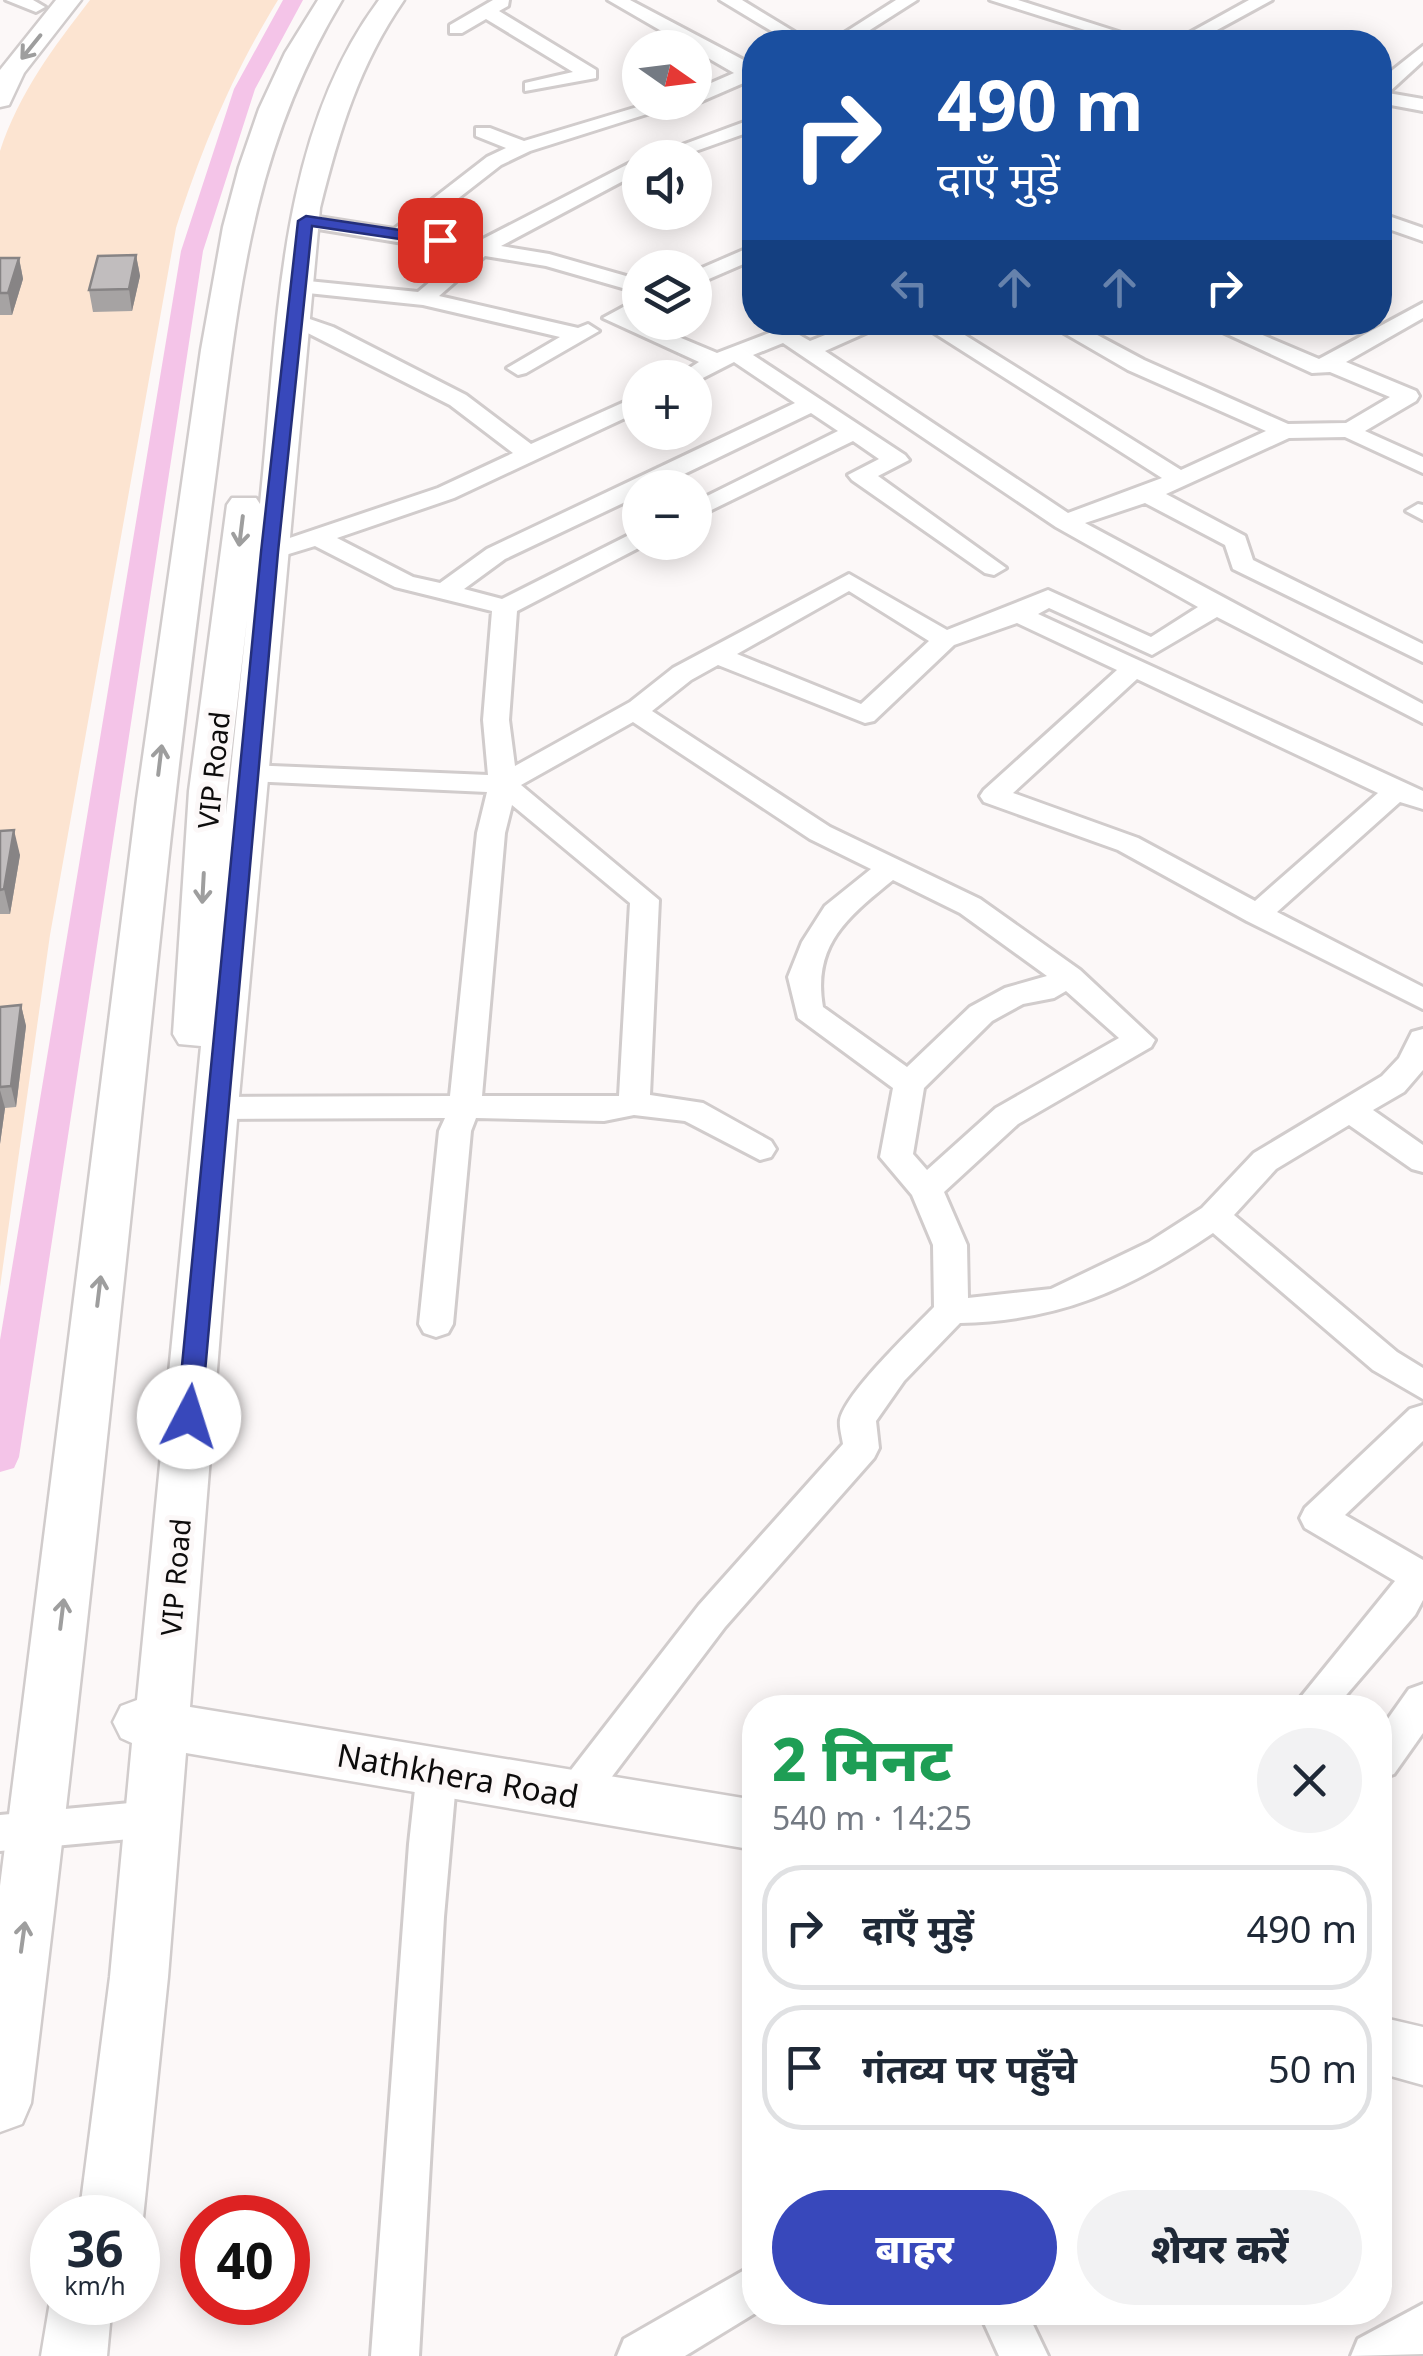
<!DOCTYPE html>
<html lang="hi">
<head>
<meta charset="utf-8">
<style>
	:root { --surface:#fff; --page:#f2f2f3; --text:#1f2937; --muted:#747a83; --line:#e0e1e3; --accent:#3848bb }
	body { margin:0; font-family:"Noto Sans","Noto Sans Devanagari",sans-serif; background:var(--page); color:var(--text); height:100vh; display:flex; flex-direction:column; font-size:38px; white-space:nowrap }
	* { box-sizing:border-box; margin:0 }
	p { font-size:32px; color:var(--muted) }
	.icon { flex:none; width:55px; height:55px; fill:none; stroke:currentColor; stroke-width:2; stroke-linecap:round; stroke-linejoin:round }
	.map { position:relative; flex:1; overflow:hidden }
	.drawer { position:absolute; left:742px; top:1695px; width:650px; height:630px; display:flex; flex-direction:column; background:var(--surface); border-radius:40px; box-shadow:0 5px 25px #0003 }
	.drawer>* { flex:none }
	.guide { position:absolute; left:742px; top:30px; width:650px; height:305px; border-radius:40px; box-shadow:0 5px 25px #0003; background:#1a4fa0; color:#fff; overflow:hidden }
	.needle { width:65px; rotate:104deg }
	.controls { position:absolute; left:622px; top:30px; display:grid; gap:20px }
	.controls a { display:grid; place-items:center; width:90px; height:90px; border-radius:50%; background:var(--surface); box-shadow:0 5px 25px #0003; font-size:50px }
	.speed { position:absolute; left:30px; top:2195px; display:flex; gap:20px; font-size:50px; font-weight:700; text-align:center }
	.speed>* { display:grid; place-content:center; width:130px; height:130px; border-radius:50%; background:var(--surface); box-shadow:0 5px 25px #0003; line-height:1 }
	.speed small { font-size:25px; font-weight:400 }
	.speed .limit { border:15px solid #d22; background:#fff; color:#111 }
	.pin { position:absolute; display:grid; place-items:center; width:85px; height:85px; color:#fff; margin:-42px; border-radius:20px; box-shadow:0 5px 15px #0006 }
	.me { position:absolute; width:110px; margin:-55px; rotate:5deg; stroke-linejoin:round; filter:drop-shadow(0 0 8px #0008) }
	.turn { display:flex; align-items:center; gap:35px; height:210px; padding:0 30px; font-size:45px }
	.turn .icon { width:130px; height:130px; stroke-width:2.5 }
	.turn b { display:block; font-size:70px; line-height:85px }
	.lanes { display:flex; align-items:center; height:95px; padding:0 30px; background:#0003; justify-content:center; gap:50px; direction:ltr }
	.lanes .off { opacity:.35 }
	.round { display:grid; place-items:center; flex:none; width:105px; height:105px; border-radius:52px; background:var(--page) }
	.overview { display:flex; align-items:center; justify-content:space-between; height:170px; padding:0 30px }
	h1 { font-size:60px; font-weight:800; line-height:75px; color:#1e9e55 }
	.cta { display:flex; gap:20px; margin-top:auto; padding:20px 30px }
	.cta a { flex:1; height:115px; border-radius:60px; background:var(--accent); color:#fff; font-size:40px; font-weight:800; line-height:115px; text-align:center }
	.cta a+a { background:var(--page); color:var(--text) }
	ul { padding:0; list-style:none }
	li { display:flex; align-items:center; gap:30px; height:125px; margin:0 20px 15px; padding:0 10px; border:5px solid var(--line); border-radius:40px }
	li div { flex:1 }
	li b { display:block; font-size:38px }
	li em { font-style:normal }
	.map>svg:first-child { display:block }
	.green { fill:#fce4d1 }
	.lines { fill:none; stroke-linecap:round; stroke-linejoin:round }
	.canal { fill:#f4c4e8; fill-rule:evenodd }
	.street-casing { stroke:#d1cccc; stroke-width:6 }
	.secondary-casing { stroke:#d1cccc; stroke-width:5 }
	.street { fill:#fff; fill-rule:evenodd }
	.secondary { fill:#fff; fill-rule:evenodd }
	.wall { fill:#a6a3a3 }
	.shaded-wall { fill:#878485 }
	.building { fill:#c1bdbe; stroke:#878485; stroke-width:2.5 }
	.oneway { stroke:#9e9e9e }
	.route { fill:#3848bb; stroke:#242f7a; stroke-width:2.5 }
	.labels { text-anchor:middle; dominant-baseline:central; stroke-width:10; stroke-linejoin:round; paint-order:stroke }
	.street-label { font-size:28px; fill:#0d0c0c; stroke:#fcf8f8 }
	.near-street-label { font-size:32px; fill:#0d0c0c; stroke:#fcf8f8 }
</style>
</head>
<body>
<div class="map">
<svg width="1423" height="2356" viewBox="0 0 1423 2356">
	<rect width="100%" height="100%" fill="#fcf8f8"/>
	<path class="green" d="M90,0h188c-47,77 -74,143 -102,228l-126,707 -50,352v-1136c19,-58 53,-103 90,-151z"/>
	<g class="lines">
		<path class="canal" d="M283,0h20l-48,89 -52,162 -184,1206 -5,11 -14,4v-132l181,-1089 53,-162z"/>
		<g class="street-casing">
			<g id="street">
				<path d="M6,0h27l12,7 -9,5z"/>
				<path d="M493,0h16l-1,6 -9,5 97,59v8l-71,13v-8l48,-11 -87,-53 -24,14h-12v-8z"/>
				<path d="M608,0h22l125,66v12l-53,23 -7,2 -1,-1 1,-12 39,-17z"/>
				<path d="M720,0h22l69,42h-21z"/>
				<path d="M896,0h21l-66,42h-21z"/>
				<path d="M990,0h28l132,42h-27z"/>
				<path d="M1249,0h23l-77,42h-22z"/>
				<path d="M1423,46v15l-35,32 35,6v12l-43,-8v-23z"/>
				<path d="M654,102h31l-155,49 -29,14 -86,67 62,10 163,-84v14l-139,74 48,8 91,26v13l-94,-27 -61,-10 -46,40 139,32 10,-4 11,7 -73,42 -8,2 -11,-7 53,-31 -137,-32 -125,-13 -11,-6 11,-6 120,12 46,-39 -158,-26 -10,-6 10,-6 88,14 93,-72 19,-9 -30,-12v-8h14l34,13z"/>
				<path d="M755,118v12l-79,28h-29z"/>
				<path d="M1380,213l43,15v13l-43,-15z"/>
				<path d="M755,245v14l-60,26v-14z"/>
				<path d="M640,298v15l-9,4 86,36 68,-26 25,14 48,-19h32l-65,29 243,162 94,-35 -245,-156h27l237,148 85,-39 -138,-61 -83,-48h28l71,38 144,64 58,-1 44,-26 -60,-25 -18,1 -111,-51h31l87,37 104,-56v15l-77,44 70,29 3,5 -3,5 -51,30 58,26v16l-78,-36 -56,1 -123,56 79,42 8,24 170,84v18l-190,-93 -8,-24 -80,-42 -60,20 338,181v19l-206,-106 -65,38 -103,-47 -11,6 385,177v18l-23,-7 -123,110 146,75v22l-176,-88 -129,-71 -134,-48 -4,-6 4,-6 133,-120 -100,-47 -63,22 -80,76 -9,2 -147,-58 -27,15 -39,31 178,116 150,72 100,71 75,70 -4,7 -133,77 -74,68 23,53 1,53 83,-9 98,-47 53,-34 52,-55 128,-77 17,-18 13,-26 11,-3v41l-19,22 -31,18 50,35v27l-11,-3 -63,-44 -73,44 -42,46 163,137 26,16v31l-50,-29 -160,-137c-83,56 -153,88 -253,90l-56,58 -28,40 3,27 -5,10 -149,169 -136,180 -14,6 -14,-6 -6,-12 6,-12 138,-178 144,-161c-1,-7 -4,-17 -3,-24 5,-27 73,-91 94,-113l-1,-62 -21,-50 -32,-38 13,-69 -95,-70 -10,-41 14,-35 23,-36 46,-37 -61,-30 -177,-117 -112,63 138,115 -9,195 53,8 68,38 5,8 -5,8 -11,3 -75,-39 -51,-6 -30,6 -128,-3 -5,13 -18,193 -5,9 -12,4 -12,-4 -5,-9 20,-193 6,-13 -229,1 -11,-3 -5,-8 5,-8 11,-3 234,-1 27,-263 10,-41 -238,-11 -14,-8 14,-8 239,10 -5,-55 9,-109 -97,-24 -80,-41 -46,14 -12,-7 3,-5 178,-60 75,-35 -63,-48 -166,-84 11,-7 38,13 133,68 65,49 109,-49v16l-186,87 -117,40 76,39 27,6 47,-34 308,-146 -61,-41 -39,20v-4h-21l25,-16 -96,-44zM783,343l273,184 142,80 -47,30 -103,-47 -101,40 -98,-56 -176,94 -43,34 -115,64 -6,-46 8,-109 133,-69h-10v-10l-9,2 -129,65 -38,-10 41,-30 135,-64v-7h15l156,-75 27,18 -143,71v16l158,-77 26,18 -31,16 4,5 133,93 9,2 12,-7 -128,-92 31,-16 -4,-5 -152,-100zM849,591l80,50 -68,63 -124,-50zM1137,679l241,114 -123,108 -117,-63 -125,-45zM512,805l118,98 -11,193h-137l23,-263zM893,880l67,33 87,63 -42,12 -35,19 -63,60 -84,-60c-11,-63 26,-91 70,-127zM1066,991l53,47 -123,70 -69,62 -14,-16 11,-66 68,-67 31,-17 31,-6z"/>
				<path d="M1418,504l5,1v15l-17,-9z"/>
				<path d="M1423,1405v36l-78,74 78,45v40l-8,15 -80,93h-43l103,-127 -90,-53 -5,-10 5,-10 105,-99z"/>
				<path d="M1423,1684v49l-29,41 -14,5v-49l29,-41z"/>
				<path d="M437,1754l14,5 6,12 -13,146 -25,439h-48l38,-512 8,-73 6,-12z"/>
				<path d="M130,1803l14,5 6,13 -6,13 -14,5 -130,12v-36z"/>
				<path d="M755,2264l2,48 -72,44h-68l7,-17z"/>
				<path d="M1423,2304v50l-72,2 7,-17z"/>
				<path d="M979,2312h48l21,44h-49z"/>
			</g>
		</g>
		<g class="secondary-casing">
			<g id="secondary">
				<path d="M56,0h25l-57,73 -15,32 -9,2v-37z"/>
				<path d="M318,0h24c-93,155 -103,298 -126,472 -19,145 -38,291 -53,437 -42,398 -83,797 -132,1194l-9,21 -22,8v-246l137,-1087 64,-449 22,-123 16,-60 20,-58 26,-56z"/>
				<path d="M379,0h25c-45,65 -65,132 -84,208l-82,900 -48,599 565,93v50l-569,-97 -18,224 -25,241 -5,12v-12h-59l31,-241 22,-234 -11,-5 -8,-16 8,-16 16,-6 64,-654 -22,-2 -6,-10 16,-243 38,-286 5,-7h24l4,6c18,-167 15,-365 119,-504zM247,619l-21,196 1,-24z"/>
				<path d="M1380,2017l43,10v58l-43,-12z"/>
				<path d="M52,2290v12h60l-5,54h-66z"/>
			</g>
		</g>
		<use href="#street" class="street"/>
		<use href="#secondary" class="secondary"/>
	</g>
	<g class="wall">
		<path d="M136,255l4,21 -8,35 -39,1 -4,-22z"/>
		<path d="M0,258h19l4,21 -11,36h-12z"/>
		<path d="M0,831l20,24 -10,59h-10z"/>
		<path d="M21,1005l5,21 -10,81 -11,1 -5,36v-137z"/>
	</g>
	<g class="shaded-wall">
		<path d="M136,255l4,21 -8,35 -3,-22z"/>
		<path d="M19,258l4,21 -11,36 -4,-22z"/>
		<path d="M14,830l6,25 -10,59 -6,-25z"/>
		<path d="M21,1005l5,21 -10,81 -5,-21z"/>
		<path d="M0,1090l5,18 -5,36z"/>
	</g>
	<g class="building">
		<path d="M136,255l-7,34 -40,1 9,-34z"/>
		<path d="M0,258h19l-11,35h-8z"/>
		<path d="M14,830l-10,59 -4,1v-59z"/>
		<path d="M21,1005l-10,81 -11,1v-80z"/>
	</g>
	<defs><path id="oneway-shaft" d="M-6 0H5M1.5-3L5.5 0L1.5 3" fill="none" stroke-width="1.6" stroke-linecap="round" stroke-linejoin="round" transform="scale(2.5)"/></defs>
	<g class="oneway">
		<use href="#oneway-shaft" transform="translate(31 47) rotate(129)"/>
		<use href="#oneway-shaft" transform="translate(241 531) rotate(97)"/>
		<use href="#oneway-shaft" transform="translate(160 760) rotate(-83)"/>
		<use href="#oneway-shaft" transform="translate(203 888) rotate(93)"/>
		<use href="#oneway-shaft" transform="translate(99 1291) rotate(-83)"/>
		<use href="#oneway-shaft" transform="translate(62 1614) rotate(-83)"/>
		<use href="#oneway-shaft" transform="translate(23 1937) rotate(-82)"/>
	</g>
	<path class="route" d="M306,216l134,20 8,4 -8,5 -128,-19 -34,326 -77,865 -3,7h-18l-3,-7 84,-865 37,-331z"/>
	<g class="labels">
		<g class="street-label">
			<text transform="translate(213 770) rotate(-84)">VIP Road</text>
			<text transform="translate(175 1577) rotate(-85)">VIP Road</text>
		</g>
		<g class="near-street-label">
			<text transform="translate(458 1775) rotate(10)">Nathkhera Road</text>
		</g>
	</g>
</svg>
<div class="controls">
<a><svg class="needle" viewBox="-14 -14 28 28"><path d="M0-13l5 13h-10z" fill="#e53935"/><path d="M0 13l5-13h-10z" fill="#747a83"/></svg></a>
<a><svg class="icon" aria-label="sound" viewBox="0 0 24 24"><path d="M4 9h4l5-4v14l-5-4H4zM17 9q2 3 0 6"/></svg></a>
<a><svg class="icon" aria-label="layers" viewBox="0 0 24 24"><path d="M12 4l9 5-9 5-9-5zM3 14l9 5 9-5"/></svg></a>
<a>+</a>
<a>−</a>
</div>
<div class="speed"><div>36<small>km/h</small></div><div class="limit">40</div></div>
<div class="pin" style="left:440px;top:240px;background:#d93025"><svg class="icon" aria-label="arrive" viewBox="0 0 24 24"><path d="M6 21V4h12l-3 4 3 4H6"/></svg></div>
<svg class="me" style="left:189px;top:1417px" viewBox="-20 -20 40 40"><circle r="19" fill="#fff"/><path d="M0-13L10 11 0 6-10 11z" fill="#3848bb"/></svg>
<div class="guide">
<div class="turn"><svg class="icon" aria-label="right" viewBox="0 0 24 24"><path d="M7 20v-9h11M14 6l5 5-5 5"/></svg><div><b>490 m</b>दाएँ मुड़ें</div></div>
<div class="lanes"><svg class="icon off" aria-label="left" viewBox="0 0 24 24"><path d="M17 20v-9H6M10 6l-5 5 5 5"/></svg><svg class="icon off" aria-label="ahead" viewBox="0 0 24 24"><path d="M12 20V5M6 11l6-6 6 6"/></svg><svg class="icon off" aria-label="ahead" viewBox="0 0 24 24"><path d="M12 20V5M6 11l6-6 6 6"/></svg><svg class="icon" aria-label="right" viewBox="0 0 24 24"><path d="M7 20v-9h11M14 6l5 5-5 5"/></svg></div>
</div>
<section class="drawer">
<div class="overview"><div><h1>2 मिनट</h1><p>540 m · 14:25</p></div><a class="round"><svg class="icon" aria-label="close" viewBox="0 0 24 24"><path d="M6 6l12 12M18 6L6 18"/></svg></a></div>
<ul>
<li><svg class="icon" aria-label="right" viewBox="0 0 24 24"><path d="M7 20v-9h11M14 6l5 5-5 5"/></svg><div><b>दाएँ मुड़ें</b></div><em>490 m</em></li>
<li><svg class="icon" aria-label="arrive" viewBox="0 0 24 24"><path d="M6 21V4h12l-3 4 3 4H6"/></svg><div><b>गंतव्य पर पहुँचे</b></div><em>50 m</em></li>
</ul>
<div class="cta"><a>बाहर</a><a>शेयर करें</a></div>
</section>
</div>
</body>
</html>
